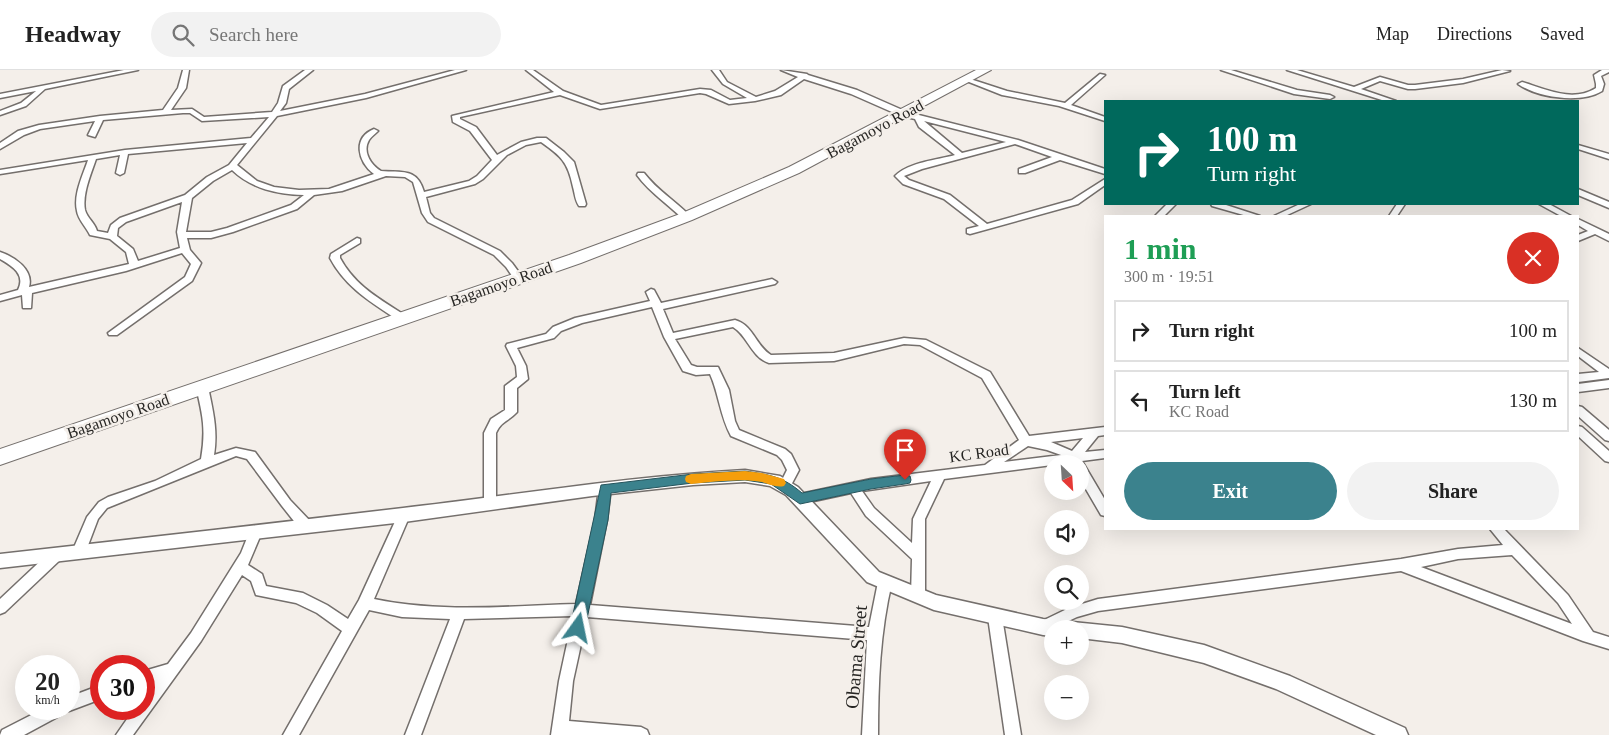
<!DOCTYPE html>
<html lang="en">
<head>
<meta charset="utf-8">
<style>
	:root { --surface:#fff; --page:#f2f2f2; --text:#222; --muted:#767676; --line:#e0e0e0; --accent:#3b828d }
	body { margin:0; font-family:Georgia,serif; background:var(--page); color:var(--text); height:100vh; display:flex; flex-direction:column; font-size:19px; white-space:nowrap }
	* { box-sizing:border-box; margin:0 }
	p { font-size:16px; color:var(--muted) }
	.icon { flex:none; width:28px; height:28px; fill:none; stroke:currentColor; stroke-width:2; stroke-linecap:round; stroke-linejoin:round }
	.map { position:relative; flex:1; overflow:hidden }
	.details { position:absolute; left:1104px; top:145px; width:475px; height:315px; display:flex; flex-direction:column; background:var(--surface); border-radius:0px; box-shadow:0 5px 20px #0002 }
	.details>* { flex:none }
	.guide { position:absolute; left:1104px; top:30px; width:475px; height:105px; border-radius:0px; box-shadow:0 5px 20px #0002; background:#00695c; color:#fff; overflow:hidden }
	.needle { width:32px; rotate:155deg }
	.controls { position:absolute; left:1044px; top:385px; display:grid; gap:10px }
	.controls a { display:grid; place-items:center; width:45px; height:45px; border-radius:50%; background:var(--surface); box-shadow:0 5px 20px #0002; font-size:25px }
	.speed { position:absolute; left:15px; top:585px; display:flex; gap:10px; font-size:25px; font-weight:700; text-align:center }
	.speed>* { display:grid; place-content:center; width:65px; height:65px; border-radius:50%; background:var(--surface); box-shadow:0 5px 20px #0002; line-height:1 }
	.speed small { font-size:12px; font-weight:400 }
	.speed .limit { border:8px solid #d22; background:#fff; color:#111 }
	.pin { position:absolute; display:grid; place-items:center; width:42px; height:42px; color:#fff; margin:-51px -21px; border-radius:50% 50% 50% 0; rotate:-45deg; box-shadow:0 0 5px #0007 }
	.pin .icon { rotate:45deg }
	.me { position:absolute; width:55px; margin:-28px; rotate:12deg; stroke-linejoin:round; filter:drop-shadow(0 0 4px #0008) }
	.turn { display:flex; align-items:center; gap:18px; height:105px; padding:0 20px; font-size:22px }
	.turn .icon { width:65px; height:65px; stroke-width:2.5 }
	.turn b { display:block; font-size:35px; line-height:42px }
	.round { display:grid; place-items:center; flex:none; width:52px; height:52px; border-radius:26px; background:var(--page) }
	.summary { display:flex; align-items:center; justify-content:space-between; height:85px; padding:0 20px }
	h1 { font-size:30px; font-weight:800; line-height:38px; color:#1e9e55 }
	.cta { display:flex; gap:10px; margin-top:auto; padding:10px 20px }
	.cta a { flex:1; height:58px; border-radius:30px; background:var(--accent); color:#fff; font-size:20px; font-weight:800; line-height:58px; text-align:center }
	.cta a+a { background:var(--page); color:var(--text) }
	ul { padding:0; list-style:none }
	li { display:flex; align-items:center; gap:15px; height:62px; margin:0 10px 8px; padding:0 10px; border:2px solid var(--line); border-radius:0px }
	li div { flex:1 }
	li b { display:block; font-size:19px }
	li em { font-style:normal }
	header { display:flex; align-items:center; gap:30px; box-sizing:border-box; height:70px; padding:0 25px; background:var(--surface); border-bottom:1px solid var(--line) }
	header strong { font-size:24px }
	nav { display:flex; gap:28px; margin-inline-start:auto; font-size:18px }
	.search { width:350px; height:45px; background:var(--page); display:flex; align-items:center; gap:12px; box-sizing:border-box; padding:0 18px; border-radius:28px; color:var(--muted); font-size:19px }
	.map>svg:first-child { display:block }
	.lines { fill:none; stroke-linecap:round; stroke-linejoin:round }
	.street-casing { stroke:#746f6c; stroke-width:3 }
	.secondary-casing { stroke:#746f6c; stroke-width:3 }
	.highway-casing { stroke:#746f6c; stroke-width:2 }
	.street { fill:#fff; fill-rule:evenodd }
	.secondary { fill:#fff; fill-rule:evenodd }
	.highway { fill:#fff; fill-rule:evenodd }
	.route { fill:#3b828d; stroke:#26545c }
	.slow { fill:#f59e0b }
	.labels { text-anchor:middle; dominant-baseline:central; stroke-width:5; stroke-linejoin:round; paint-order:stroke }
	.street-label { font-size:16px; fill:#272624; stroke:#f4efea }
	.near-street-label { font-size:19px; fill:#272624; stroke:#f4efea }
</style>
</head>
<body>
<header>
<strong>Headway</strong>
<div class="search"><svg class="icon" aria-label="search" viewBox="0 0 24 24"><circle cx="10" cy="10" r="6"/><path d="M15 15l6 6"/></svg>Search here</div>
<nav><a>Map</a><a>Directions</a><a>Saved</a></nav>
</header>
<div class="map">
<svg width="1609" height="665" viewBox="0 0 1609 665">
	<rect width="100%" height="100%" fill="#f4efea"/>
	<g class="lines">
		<g class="street-casing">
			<g id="street">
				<path d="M124,0h14l-93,19 -19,17 -26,9v-4l21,-8 15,-12 -36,7v-4z"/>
				<path d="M183,0h6l-3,18 -15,22 21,-1 12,8 68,-5 6,-9 5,-17 22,-16h8l-24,19 -3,14 -6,8 85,-17 90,-24h11l-100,28 -89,18 -40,49 20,16 17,6 25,3 30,-1 45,-15c-16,-12 -22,-36 0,-45l4,2c-3,3 -7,6 -9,9 -7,12 2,25 12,31 20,2 36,-4 43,21l45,-11 8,-5 15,-16 -22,-29 -17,-9 -1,-6 102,-24 -28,-22h7l30,21 38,14 99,-16 11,1 19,10 17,-2 -24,-14 -11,-14h7l8,12 29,15 19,-6 23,-14 -17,-7 26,4 1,1 49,15 50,22 111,28 87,29v5l-45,-14 -35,13h-6v-4l33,-12 -37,-13 -93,25 -18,7 5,4 41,15 37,29 85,-24 33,-21v6l-27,19 -108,30 -3,-1v-4l12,-3 -35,-27 -41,-15 -8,-8c14,-14 42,-16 60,-21l-36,-28 -4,-8 -14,-3 -50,-22 -47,-15 -23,16 -26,6 -26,3 -23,-10 -6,-1 -100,16 -40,-14 -100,22v2l16,8 21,28 24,-13 16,-4h9l18,14 10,10 12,42 -1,2h-6c-4,-6 -4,-12 -6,-19 -5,-25 -12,-31 -32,-45l-15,3 -19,10 -24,24 -8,5 -49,13 4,16 4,5 66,33 12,12 11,15 -2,2h-6l-9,-13 -12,-12 -66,-33 -6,-9 -9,-31 -8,-5 -19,-1 -44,15 -28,4 -17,14 -64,23 -22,6h-24l3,12 11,13 -9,18 -75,54h-8l-1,-2 77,-56 6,-13 -9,-11 -56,18 -94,22 -1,15h-8l-1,-13 -22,6v-6l18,-5c8,-16 -6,-24 -18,-31v-7c15,5 34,18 29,35l100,-23 -3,-12 -16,-13 -20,-4c-4,-8 -12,-16 -13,-24 -4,-16 6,-36 11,-51l-88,14v-4l125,-20 126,-12 18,-21 -67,4 -12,-8h-7l-80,7 -8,17 -7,-2 7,-14 -55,8 -16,6 -24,14v-6l18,-12 21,-6 61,-9 63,-6 15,-22zM924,51l82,21 -44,11zM247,73l-18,22 -22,12 -22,18 -65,23 -9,7 -3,8 -11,-2c-2,-8 -10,-13 -12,-21 -3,-16 6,-36 11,-51l24,-4 -4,18 4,2 4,-2 4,-19zM232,100c20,19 45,24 72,25l-13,10 -64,23 -16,4h-25l6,-34 21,-17zM182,132l-5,30 3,16 -42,13 -5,-12 -16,-13 1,-8 8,-6z"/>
				<path d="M1221,0h10l66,20 33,5 4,2 -4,2 -36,-5z"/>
				<path d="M1287,0h10l57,17 26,-10 28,8h7l48,-6 39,-9 8,1 -47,12 -48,6h-7l-28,-8 -19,8 35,12h-11z"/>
				<path d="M1602,0h7v2l-8,4 3,8 -2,7c-21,13 -64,7 -84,-7l4,-2c24,7 50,21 74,6v-4l-2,-9z"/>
				<path d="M1100,4l5,1 -34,30 34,12v4l-46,-15 -57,-11 -38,-15 3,-2 40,13 58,12z"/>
				<path d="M1578,75l31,9v5l-31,-10z"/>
				<path d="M638,103h6c13,17 30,27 45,42v4h-6c-16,-16 -33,-26 -46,-44z"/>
				<path d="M1578,119l31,13v6l-31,-13z"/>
				<path d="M1167,134h9l-12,12h-9z"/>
				<path d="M1211,134h12l37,12h-13l-35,-10z"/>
				<path d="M1300,134h11l-26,12h-11z"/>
				<path d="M1397,134h8l-8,12h-8z"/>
				<path d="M1539,134h10l22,12h-10z"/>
				<path d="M1578,149l31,15v7l-14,-7 -17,7v-6l10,-4 -10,-6z"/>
				<path d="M357,168l3,1v4l-20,12v3c15,28 40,41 66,58l1,2 -1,2h-8c-27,-18 -52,-32 -68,-62l1,-4z"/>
				<path d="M772,209l5,3 -2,2 -112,25 10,24 62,-13c18,5 21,26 36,35l63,-2 70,-15 22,2 64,32 39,64 76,-9v8l-7,1 -13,16 20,-2v8l-23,3 23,39v16l-4,-1 -21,-36v-15h-28v1l-108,14 -19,40v77l-2,4 -5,2 -5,-2 -2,-4 1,-37 -46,-43 -15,-23 -51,11 -4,-2 -2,-3 2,-3 4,-2 71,-15 114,-14 34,-25 -37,-62 -62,-33 -16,-1 -70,17 -65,2c-18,-6 -21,-27 -36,-36l-58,12 16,26 6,2h21l11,23 6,31 4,9 46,19 6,5 8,16 -10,19h-8l-2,-3 8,-16 -5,-10 -5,-5 -46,-19c-11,-20 -12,-42 -21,-62l-14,1 -13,-4 -19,-34 -12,-30 -70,16 -21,8 -7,7 -37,10 9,18 2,13 -11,9v24c-8,9 -16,9 -21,21v71l-2,3 -4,2 -4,-2 -2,-3v-71l7,-14 14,-9v-24l12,-9 -1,-11 -10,-20 1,-2 39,-10 7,-7 22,-9 75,-17 -4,-9 5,-3 3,1 7,13zM1083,368l-11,13 -21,-9zM1028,376l19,4 14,5 -57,7zM931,411l-18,38 -1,24 -38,-35 -12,-17z"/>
				<path d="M1578,278l31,21v9l-31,4v-8l21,-2 -21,-16z"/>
				<path d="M1609,310v8l-31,4v-8z"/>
				<path d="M202,313l6,4c5,24 10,44 6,68l22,-7 19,4 35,48 21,22 1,4 -1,4 -5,1 -5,-1 -19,-24 -35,-47 -11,-3 -129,52 -9,11 -14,37 -5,1 -5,-1 -2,-4 15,-35 12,-15 9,-5 47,-16 46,-22c5,-29 2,-43 -5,-72z"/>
				<path d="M1578,336l4,1 27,23v11l-4,-1 -27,-24z"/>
				<path d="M1578,356l4,1 27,24v11l-4,-1 -27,-25z"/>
				<path d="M605,413l4,2 2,3 -4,32 -17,85 279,22 9,-45 2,-4 5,-2 5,2 2,4c-12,50 -14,101 -14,153h-16l5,-95 -280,-23 -14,64 -4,40 72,6 6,3 2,5h-98l8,-54 14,-65 -109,3 -43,116h-16l45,-116 -48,-2 -33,-7 -70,125h-16l59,-104 -25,-18 -21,-10 -40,-8 -5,-14 -9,-6 -41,66 -68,94h-17l18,-26h10v-13l10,-14 -10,3v-14l24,-7 23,-31 50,-80 10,-25 5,-1 5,1 1,4 -14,33 14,9 4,12 37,7 24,12 21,14 11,-19 39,-85 1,-4 5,-1 5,1 1,4 -36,84c65,14 135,7 202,5l19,-84 4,-32 2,-3z"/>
				<path d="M1490,459h14l64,66 25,37 16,5v12l-26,-8 -182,-70 -303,40 -21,6 -34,16 -5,-2 -2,-4 2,-4 31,-15 29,-9 303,-40 57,-10 45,-4zM1512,485l46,48 14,21 -151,-57 37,-8z"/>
				<path d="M55,481l5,1 2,4 -2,4 -55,52 -5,2v-15l50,-47z"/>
				<path d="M995,541l5,2 2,4 19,118h-16l-17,-118 2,-4z"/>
				<path d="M101,615v14l-32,12 -4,-1 -2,4 -39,21h-24l2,-5 41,-21h26v-12z"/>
			</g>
		</g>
		<g class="secondary-casing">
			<path id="secondary" d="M745,400l35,6 18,11 81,85 57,23 107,24 79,8 82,18 86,31 115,52 3,7h-32l-100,-46 -72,-26 -82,-20 -42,-5v-9h-28v7l-9,-1 -109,-25 -67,-28 -81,-87 -16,-9 -25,-4 -52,3 -101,11 -188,26 -404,46v-14c134,-15 269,-30 403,-46 114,-13 227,-32 342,-38z"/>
		</g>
		<g class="highway-casing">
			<path id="highway" d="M976,0h15l-192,103 -107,47 -111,43 -581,202v-16l569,-194 111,-41 109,-47z"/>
		</g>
		<use href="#street" class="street"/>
		<use href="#secondary" class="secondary"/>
		<use href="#highway" class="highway"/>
	</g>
	<path class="route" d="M745,401c25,4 37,5 57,22l69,-14 34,-4 5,1 1,4 -1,3 -5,1 -34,5 -71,15 -29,-20 -26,-4 -52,3 -82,10 -3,27 -23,108 -2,4 -5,2 -5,-2 -3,-4 31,-143 92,-11z"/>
	<path class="slow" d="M745,401l17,2 22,6 2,4 -2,3c-7,2 -15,-2 -22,-4 -23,-4 -48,0 -71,2l-5,-2 -1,-3 1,-3 5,-2z"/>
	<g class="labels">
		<g class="street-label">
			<text transform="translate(875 59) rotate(-28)">Bagamoyo Road</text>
			<text transform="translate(501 214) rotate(-19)">Bagamoyo Road</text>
			<text transform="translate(118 346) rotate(-19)">Bagamoyo Road</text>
			<text transform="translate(979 383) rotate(-8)">KC Road</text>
		</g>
		<g class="near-street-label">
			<text transform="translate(856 587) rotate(-85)">Obama Street</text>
		</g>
	</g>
</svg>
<div class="controls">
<a><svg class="needle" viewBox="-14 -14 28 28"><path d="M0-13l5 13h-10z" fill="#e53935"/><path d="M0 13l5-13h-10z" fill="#767676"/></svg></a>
<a><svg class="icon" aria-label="sound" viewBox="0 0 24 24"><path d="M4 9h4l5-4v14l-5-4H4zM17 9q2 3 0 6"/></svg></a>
<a><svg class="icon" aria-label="search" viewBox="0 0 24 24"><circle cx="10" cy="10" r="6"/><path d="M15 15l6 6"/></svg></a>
<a>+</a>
<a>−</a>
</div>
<div class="speed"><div>20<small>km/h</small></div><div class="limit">30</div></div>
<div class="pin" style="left:905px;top:410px;background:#d93025"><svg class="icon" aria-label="arrive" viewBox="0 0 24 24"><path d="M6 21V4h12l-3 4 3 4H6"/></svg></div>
<svg class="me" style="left:578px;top:558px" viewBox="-20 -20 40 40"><path d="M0-17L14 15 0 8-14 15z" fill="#3b828d" stroke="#fff" stroke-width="4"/></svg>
<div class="guide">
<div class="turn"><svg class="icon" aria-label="right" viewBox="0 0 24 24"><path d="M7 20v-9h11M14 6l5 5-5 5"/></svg><div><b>100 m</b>Turn right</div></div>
</div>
<section class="details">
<div class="summary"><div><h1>1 min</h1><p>300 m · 19:51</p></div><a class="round" style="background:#d93025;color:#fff"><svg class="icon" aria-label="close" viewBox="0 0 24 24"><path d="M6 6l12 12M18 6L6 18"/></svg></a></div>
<ul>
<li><svg class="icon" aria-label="right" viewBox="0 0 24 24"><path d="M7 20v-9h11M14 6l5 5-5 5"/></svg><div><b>Turn right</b></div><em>100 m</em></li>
<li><svg class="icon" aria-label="left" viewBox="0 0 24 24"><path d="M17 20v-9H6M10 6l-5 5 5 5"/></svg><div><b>Turn left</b><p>KC Road</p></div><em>130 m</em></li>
</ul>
<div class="cta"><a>Exit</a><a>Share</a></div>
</section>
</div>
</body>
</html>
